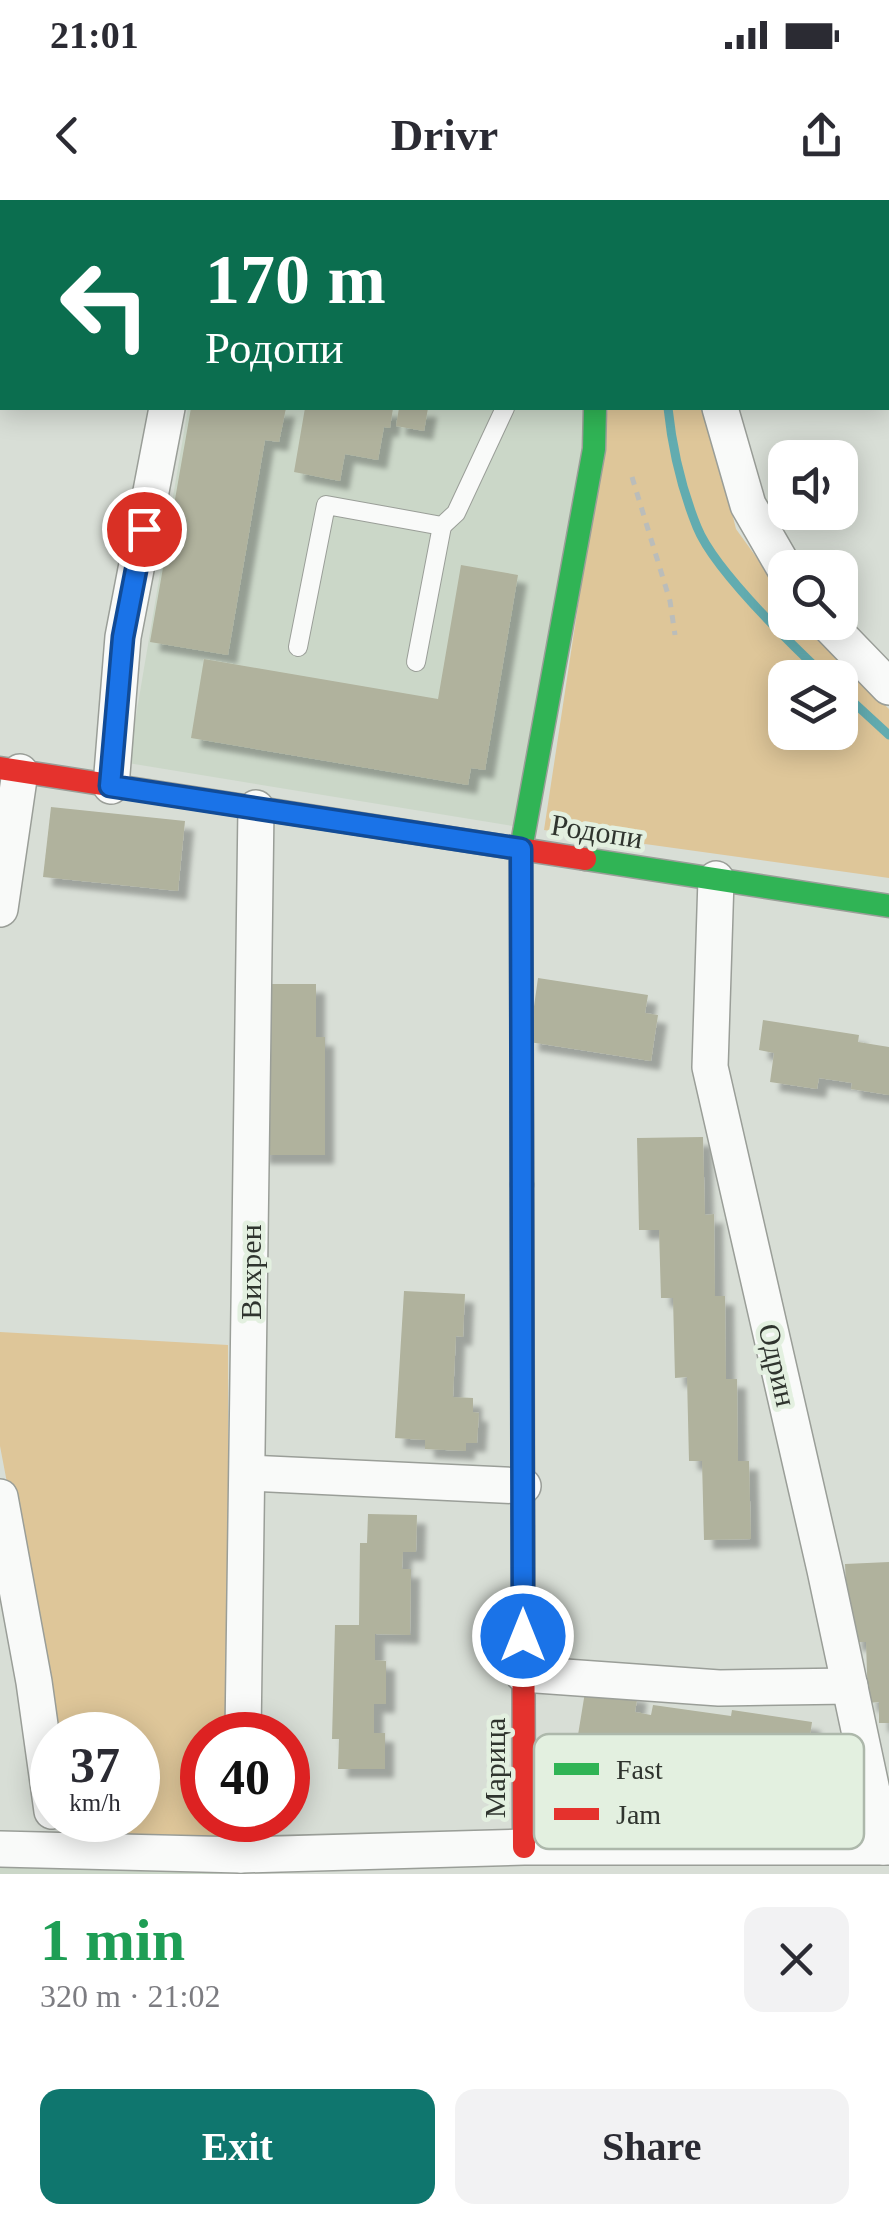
<!DOCTYPE html>
<html lang="en">
<head>
<meta charset="utf-8">
<style>
	:root { --surface:#fff; --page:#f2f2f3; --text:#2b2b33; --muted:#7c7c81; --accent:#0f766e }
	body { margin:0; font-family:Georgia,serif; background:var(--page); color:var(--text); height:100vh; display:flex; flex-direction:column; font-size:38px; white-space:nowrap }
	* { box-sizing:border-box; margin:0 }
	p { font-size:32px; color:var(--muted) }
	.icon { flex:none; width:55px; height:55px; fill:none; stroke:currentColor; stroke-width:2; stroke-linecap:round; stroke-linejoin:round }
	.map { position:relative; height:1674px; overflow:hidden }
	.details { display:flex; flex-direction:column; background:var(--surface); flex:1 }
	.details>* { flex:none }
	.guide { position:absolute; left:0px; top:0px; width:890px; height:210px; box-shadow:0 5px 25px #0003; background:#0b6e4f; color:#fff; overflow:hidden }
	.buttons { position:absolute; left:768px; top:240px; display:grid; gap:20px }
	.buttons a { display:grid; place-items:center; width:90px; height:90px; border-radius:20px; background:var(--surface); box-shadow:0 5px 25px #0003; font-size:50px }
	.speed { position:absolute; left:30px; top:1512px; display:flex; gap:20px; font-size:50px; font-weight:700; text-align:center }
	.speed>* { display:grid; place-content:center; width:130px; height:130px; border-radius:50%; background:var(--surface); box-shadow:0 5px 25px #0003; line-height:1 }
	.speed small { font-size:25px; font-weight:400 }
	.speed .limit { border:15px solid #d22; background:#fff; color:#111 }
	.pin { position:absolute; display:grid; place-items:center; width:85px; height:85px; color:#fff; margin:-42px; border:5px solid #fff; border-radius:50%; box-shadow:0 2px 10px #0007 }
	.me { position:absolute; width:110px; margin:-55px; rotate:0deg; stroke-linejoin:round; filter:drop-shadow(0 0 8px #0008) }
	.turn { display:flex; align-items:center; gap:35px; height:210px; padding:0 40px; font-size:45px }
	.turn .icon { width:130px; height:130px; stroke-width:2.5 }
	.turn b { display:block; font-size:70px; line-height:85px }
	.round { display:grid; place-items:center; flex:none; width:105px; height:105px; border-radius:20px; background:var(--page) }
	.overview { display:flex; align-items:center; justify-content:space-between; height:170px; padding:0 40px }
	h1 { font-size:60px; font-weight:700; line-height:75px; color:#1e9e55 }
	.primary-button { display:flex; gap:20px; margin-top:auto; padding:20px 40px }
	.primary-button a { flex:1; height:115px; border-radius:20px; background:var(--accent); color:#fff; font-size:40px; font-weight:700; line-height:115px; text-align:center }
	.primary-button a+a { background:var(--page); color:var(--text) }
	.status { display:flex; justify-content:space-between; align-items:center; height:70px; padding:0 50px; background:var(--surface); direction:ltr }
	.status svg { height:28px; fill:currentColor }
	header { display:flex; justify-content:space-between; align-items:center; height:130px; padding:0 40px; background:var(--surface); font-size:45px; font-weight:700 }
	.map>svg:first-child { display:block }
	.built { fill:#cbd7c8 }
	.green { fill:#dec699; fill-rule:evenodd }
	.lines { fill:none; stroke-linecap:round; stroke-linejoin:round }
	.stream { stroke:#62acb0; stroke-width:9 }
	.building { fill:#b0b29d; filter:url(#shadow) }
	.lane-casing { stroke:#9a9e98; stroke-width:20 }
	.street-casing { stroke:#9a9e98; stroke-width:38 }
	.fast-casing { stroke:#9a9e98; stroke-width:25 }
	.jam-casing { stroke:#9a9e98; stroke-width:25 }
	.path { stroke:#bbbdba; stroke-width:5; stroke-dasharray:8 8; stroke-linecap:butt }
	.lane { stroke:#f9faf9; stroke-width:18 }
	.street { stroke:#f9faf9; stroke-width:35 }
	.fast { stroke:#30b455; stroke-width:22 }
	.jam { stroke:#e5322d; stroke-width:22 }
	.route-casing { stroke:#114b97; stroke-width:25 }
	.route { stroke:#1a73e8; stroke-width:18 }
	.labels { text-anchor:middle; dominant-baseline:central; stroke-width:9; stroke-linejoin:round; paint-order:stroke }
	.street-label { font-size:30px; fill:#2f342e; stroke:#e3f0e0 }
	.key { fill:#e3f0e0; stroke:#adb8ab; stroke-width:2.5 }
	.key-label { font-size:28px; fill:#2f342e }
</style>
</head>
<body>
<div class="status"><b>21:01</b><svg viewBox="0 0 49 12"><path d="M0 12V9h3v3zM5 12V6h3v6zM10 12V3h3v9zM15 12V0h3v12zM26 1h20v11H26zM47 4h2v5h-2z"/></svg></div>
<header><svg class="icon" aria-label="back" viewBox="0 0 24 24"><path d="M15 5l-7 7 7 7"/></svg>Drivr<svg class="icon" aria-label="share" viewBox="0 0 24 24"><path d="M12 15V3M7 8l5-5 5 5M5 13v7h14v-7"/></svg></header>
<div class="map">
<svg width="889" height="1674" viewBox="0 0 889 1674">
	<defs>
		<filter id="shadow"><feDropShadow dx="9" dy="9" stdDeviation="2.5" flood-color="#0004"/></filter>
	</defs>
	<rect width="100%" height="100%" fill="#d8ded6"/>
	<g class="built">
		<path d="M188,208h400l-63,420 -397,-65z"/>
		<path d="M0,1658l226,16h-226z"/>
	</g>
	<g class="green">
		<path d="M608,208h98l30,121 49,68v25l19,1 12,16 73,70v169l-345,-48zM785,478h55v54h-55z"/>
		<path d="M0,1132l228,13 1,390h-27v85h26l-9,23 -133,-1 -10,-22h62v-85h-83l-55,-289z"/>
	</g>
	<g class="lines">
		<g class="stream">
			<path d="M644,0l1,2"/>
			<path d="M668,208c4,38 14,82 29,119 17,43 94,117 130,151"/>
			<path d="M840,490l49,45"/>
		</g>
	</g>
	<g class="building">
		<path d="M191,208h95l-7,34 -14,-2 -37,215 -78,-13z"/>
		<path d="M305,208h88l-3,20 -6,-1 -6,33 -33,-6 -5,27 -46,-9z"/>
		<path d="M399,208h29l-4,23 -28,-5z"/>
		<path d="M461,365l57,10 -33,195 -14,-2 -3,17 -277,-47 13,-79 234,40z"/>
		<path d="M51,607l134,14 -7,70 -135,-14z"/>
		<path d="M538,778l110,17 -3,18 13,2 -7,46 -122,-19z"/>
		<path d="M262,784h54v53h9v118h-65z"/>
		<path d="M763,820l96,15 -1,7 31,5v48l-38,-6 1,-6 -33,-5 -2,11 -47,-7 4,-29 -15,-3z"/>
		<path d="M703,937l2,78 9,-1 1,82h10l1,83h11l1,82h11l2,78 -47,1 -2,-79h-13l-2,-84 -12,1 -2,-80h-12l-2,-68h-20l-2,-92z"/>
		<path d="M404,1091l61,3 -2,43 -7,-1 -3,61 20,1v14l6,1 -2,30h-11v8l-41,-2v-9l-30,-2z"/>
		<path d="M368,1314l49,1 -1,37h-13l-1,17h9l-1,66 -35,-1v26l11,1v43h-12v29h11v36h-47l1,-30h-7l3,-114h24l1,-82h7z"/>
		<path d="M889,1362v161h-10v-21l-11,1 -2,-61h-13l-1,-33 -5,-1 -2,-44z"/>
		<path d="M586,1486l52,8 -3,18 16,3 2,-10 78,11 1,-6 80,12 -8,56 -81,-12 -1,11 -77,-12 -2,11 -53,-8 3,-24 -16,-3z"/>
	</g>
	<g class="lines">
		<g class="lane-casing">
			<g id="lane">
				<path d="M298,447l28,-142 116,21 14,-13 49,-105"/>
				<path d="M416,462l26,-136"/>
			</g>
		</g>
		<g class="street-casing">
			<g id="street">
				<path d="M581,0v2"/>
				<path d="M684,0l1,2"/>
				<path d="M206,2l1,-2"/>
				<path d="M888,65h1"/>
				<path d="M720,208l28,97 37,64"/>
				<path d="M826,422l63,65"/>
				<path d="M111,586l12,-149 44,-229"/>
				<path d="M716,679l-6,188 115,503 59,277"/>
				<path d="M0,709l20,-137"/>
				<path d="M249,1273l274,13"/>
				<path d="M0,1297l34,185 18,129"/>
				<path d="M523,1474l196,14 131,-2"/>
				<path d="M243,1535l13,-927"/>
				<path d="M0,1649l241,6 283,-8h365"/>
				<path d="M241,1655l1,-35"/>
			</g>
		</g>
		<g class="fast-casing">
			<g id="fast">
				<path d="M585,659l304,47"/>
				<path d="M522,985l-1,-336 73,-400 1,-41"/>
			</g>
		</g>
		<g class="jam-casing">
			<g id="jam">
				<path d="M0,568l585,91"/>
				<path d="M522,985l2,662"/>
			</g>
		</g>
		<path class="path" d="M632,277l38,124 5,34"/>
		<use href="#lane" class="lane"/>
		<use href="#street" class="street"/>
		<use href="#fast" class="fast"/>
		<use href="#jam" class="jam"/>
	</g>
	<g class="lines">
		<g class="route-casing">
			<path id="route" d="M144,329l-21,108 -13,149 411,63 2,787"/>
		</g>
		<use href="#route" class="route"/>
	</g>
	<g class="labels">
		<g class="street-label">
			<text transform="translate(597 631) rotate(9)">Родопи</text>
			<text transform="translate(250 1072) rotate(-90)">Вихрен</text>
			<text transform="translate(778 1165) rotate(77)">Одрин</text>
			<text transform="translate(494 1568) rotate(-90)">Марица</text>
		</g>
	</g>
	<rect x="534" y="1534" width="330" height="115" rx="15" class="key"/>
	<rect x="554" y="1563" width="45" height="12" fill="#30b455"/>
	<rect x="554" y="1608" width="45" height="12" fill="#e5322d"/>
	<g class="key-label">
		<text x="616" y="1579">Fast</text>
		<text x="616" y="1624">Jam</text>
	</g>
</svg>
<div class="buttons">
<a><svg class="icon" aria-label="sound" viewBox="0 0 24 24"><path d="M4 9h4l5-4v14l-5-4H4zM17 9q2 3 0 6"/></svg></a>
<a><svg class="icon" aria-label="search" viewBox="0 0 24 24"><circle cx="10" cy="10" r="6"/><path d="M15 15l6 6"/></svg></a>
<a><svg class="icon" aria-label="layers" viewBox="0 0 24 24"><path d="M12 4l9 5-9 5-9-5zM3 14l9 5 9-5"/></svg></a>
</div>
<div class="speed"><div>37<small>km/h</small></div><div class="limit">40</div></div>
<div class="pin" style="left:144px;top:329px;background:#d93025"><svg class="icon" aria-label="arrive" viewBox="0 0 24 24"><path d="M6 21V4h12l-3 4 3 4H6"/></svg></div>
<svg class="me" style="left:523px;top:1436px" viewBox="-20 -20 40 40"><circle r="17" fill="#1a73e8" stroke="#fff" stroke-width="3"/><path d="M0-11L8 9 0 5-8 9z" fill="#fff"/></svg>
<div class="guide">
<div class="turn"><svg class="icon" aria-label="left" viewBox="0 0 24 24"><path d="M17 20v-9H6M10 6l-5 5 5 5"/></svg><div><b>170 m</b>Родопи</div></div>
</div>
</div>
<section class="details">
<div class="overview"><div><h1>1 min</h1><p>320 m · 21:02</p></div><a class="round"><svg class="icon" aria-label="close" viewBox="0 0 24 24"><path d="M6 6l12 12M18 6L6 18"/></svg></a></div>
<div class="primary-button"><a>Exit</a><a>Share</a></div>
</section>
</body>
</html>
